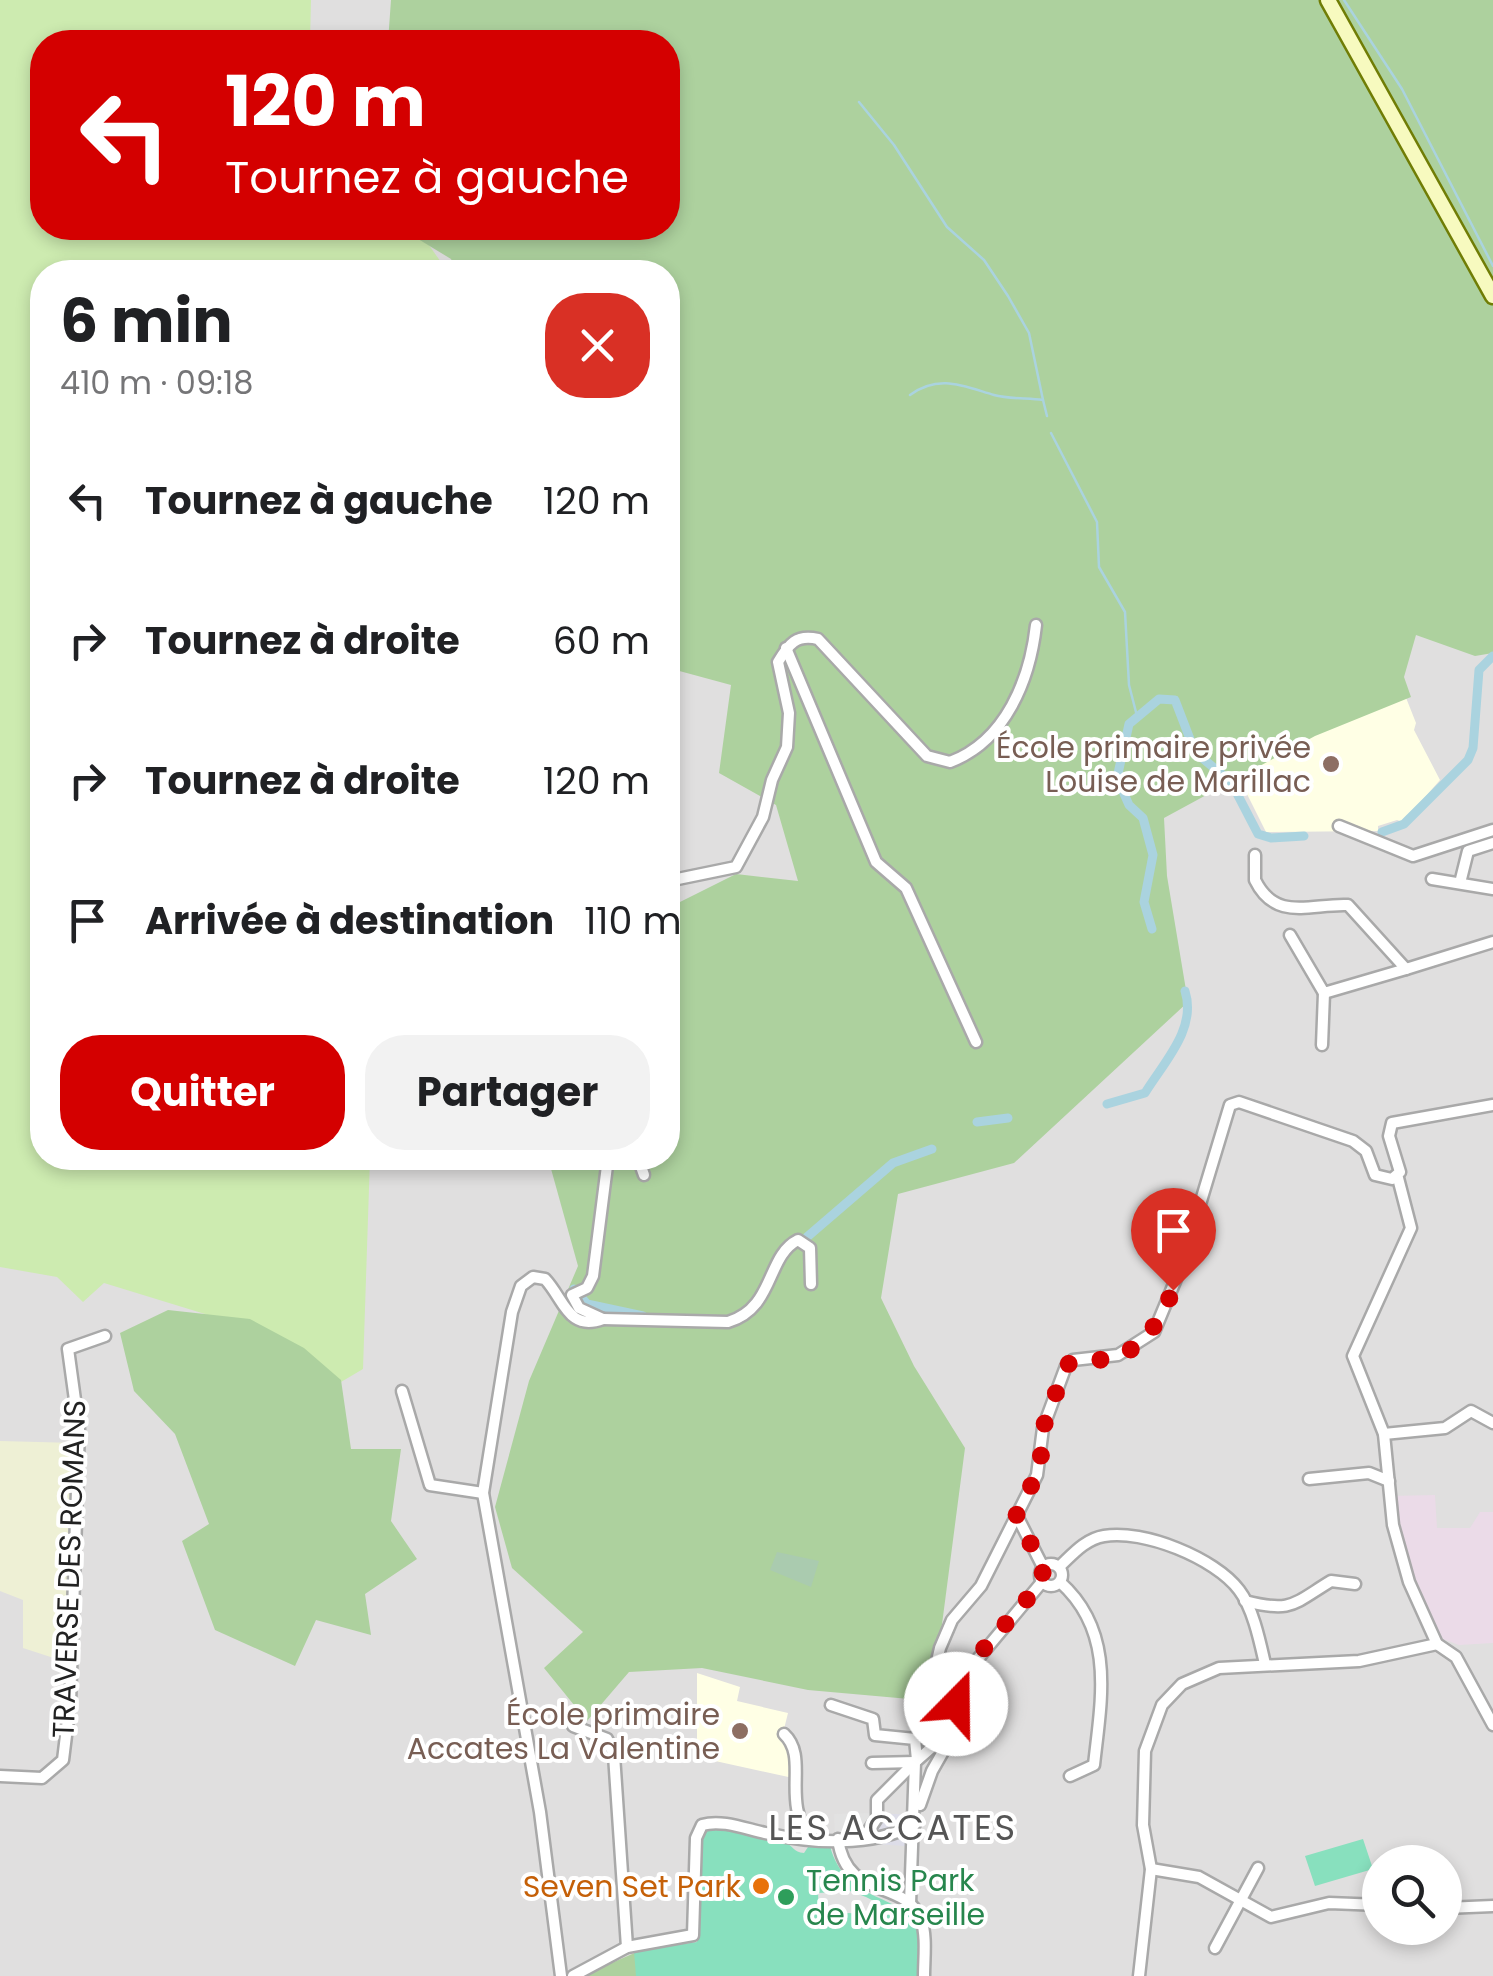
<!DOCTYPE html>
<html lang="fr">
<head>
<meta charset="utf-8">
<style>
	:root { --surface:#fff; --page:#f2f2f2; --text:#202124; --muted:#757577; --accent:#d40000 }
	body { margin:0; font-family:Poppins,sans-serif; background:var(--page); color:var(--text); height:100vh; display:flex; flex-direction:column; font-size:38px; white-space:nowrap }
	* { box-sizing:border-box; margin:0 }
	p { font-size:32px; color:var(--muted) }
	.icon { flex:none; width:55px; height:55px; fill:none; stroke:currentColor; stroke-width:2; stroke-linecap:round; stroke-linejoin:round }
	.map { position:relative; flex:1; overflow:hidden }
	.details { position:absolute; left:30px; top:260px; width:650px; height:910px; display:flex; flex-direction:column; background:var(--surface); border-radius:40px; box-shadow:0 5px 15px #0003 }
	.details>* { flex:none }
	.hud { position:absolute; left:30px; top:30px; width:650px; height:210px; border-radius:40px; box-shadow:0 5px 15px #0003; background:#d40000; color:#fff; overflow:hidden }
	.fabs { position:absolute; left:1362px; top:1845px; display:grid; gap:20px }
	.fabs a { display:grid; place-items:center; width:100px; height:100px; border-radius:50%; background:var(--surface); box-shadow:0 5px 15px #0003; font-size:50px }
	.pin { position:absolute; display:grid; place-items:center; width:85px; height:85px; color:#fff; margin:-102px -42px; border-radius:50% 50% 50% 0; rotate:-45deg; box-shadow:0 0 10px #0007 }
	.pin .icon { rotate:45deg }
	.me { position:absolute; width:110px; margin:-55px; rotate:22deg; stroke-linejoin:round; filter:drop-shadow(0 0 8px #0008) }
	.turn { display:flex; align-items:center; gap:35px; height:210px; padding:0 30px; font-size:45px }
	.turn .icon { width:130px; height:130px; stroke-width:2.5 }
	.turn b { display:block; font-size:70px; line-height:85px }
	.round { display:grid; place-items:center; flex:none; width:105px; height:105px; border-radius:40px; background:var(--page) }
	.summary { display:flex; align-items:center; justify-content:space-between; height:170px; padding:0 30px }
	h1 { font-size:60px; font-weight:700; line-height:75px }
	.action { display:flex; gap:20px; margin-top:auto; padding:20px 30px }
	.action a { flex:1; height:115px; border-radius:40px; background:var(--accent); color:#fff; font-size:40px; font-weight:700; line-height:115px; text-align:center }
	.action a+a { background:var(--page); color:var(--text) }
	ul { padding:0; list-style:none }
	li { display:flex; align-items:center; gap:30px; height:140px; padding:0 30px }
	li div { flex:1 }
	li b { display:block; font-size:38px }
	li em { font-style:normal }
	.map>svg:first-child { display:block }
	.residential { fill:#e0dfdf; fill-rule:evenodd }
	.industrial { fill:#ebdbe8 }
	.education { fill:#ffffe5 }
	.farmland { fill:#eef0d5 }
	.grass { fill:#cdebb0 }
	.forest { fill:#add19e }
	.cemetery { fill:#aacbaf }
	.pitch { fill:#88e0be }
	.parking { fill:#e2e2e2 }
	.plaza { fill:#dddde8 }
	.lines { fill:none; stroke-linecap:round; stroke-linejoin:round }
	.stream { stroke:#aad3df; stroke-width:2.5 }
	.canal { stroke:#aad3df; stroke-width:9 }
	.street-casing { stroke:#a9a9a9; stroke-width:15 }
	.secondary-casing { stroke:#707d05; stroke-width:19 }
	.street { stroke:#fff; stroke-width:10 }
	.secondary { stroke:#f7fabf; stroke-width:14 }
	.route { stroke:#d40000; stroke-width:18; stroke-dasharray:0 32.4 }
	.education-dot { fill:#8d6e63; stroke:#fff; stroke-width:4 }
	.food-dot { fill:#e8710a; stroke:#fff; stroke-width:4 }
	.leisure-dot { fill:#2e9e5b; stroke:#fff; stroke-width:4 }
	.labels { text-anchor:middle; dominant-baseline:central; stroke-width:8; stroke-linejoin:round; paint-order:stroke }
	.education-label { font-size:30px; fill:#785e54; stroke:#fff; text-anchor:end }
	.street-label { font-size:30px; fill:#222; stroke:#fff }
	.leisure-label { font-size:30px; fill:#27864d; stroke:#fff; text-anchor:start }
	.food-label { font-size:30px; fill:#c56008; stroke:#fff; text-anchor:end }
	.quarter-label { font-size:35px; letter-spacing:2.5px; fill:#555; stroke:#fff }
</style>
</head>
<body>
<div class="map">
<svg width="1493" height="1976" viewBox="0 0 1493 1976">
	<rect width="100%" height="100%" fill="#f2efe9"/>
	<path class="residential" d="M0,0h1493v1976h-1493zM42,42h626v186h-626zM42,272h626v886h-626zM1380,1862h65v66h-65z"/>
	<path class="industrial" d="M1435,1495l2,33h33l10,-16h13v131l-34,2 -16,-6 -23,-42 -26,-74 -4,-27z"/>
	<g class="education">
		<path d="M1401,685l15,38 -2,7 26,50 -37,42 -6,-2 -19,6v5l-112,1 -20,-40 -22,-23z"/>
		<path d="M697,1673l43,14 -3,14 51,12 -6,24 7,5 4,36 -96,-21z"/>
	</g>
	<path class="farmland" d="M0,1441l76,2 -10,219 -43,-14v-48l-23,-9z"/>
	<path class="grass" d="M0,0h311l-1,42h-268v186h364l20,13 22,31h-406v886h328l-7,211 -22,13 -136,-68 -101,-31 -21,19 -26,-25 -57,-10z"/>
	<g class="forest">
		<path d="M391,0h1102v653l-18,3 -59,-21 -12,42 7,20 -96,39 -151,82 3,58 21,126 -174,161 -116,31 -17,104 33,68 51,82 -33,253 -124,-11 -106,-22 -73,4 -42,49 -43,-53 39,-36 -71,-64 -17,-61 34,-126 49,-115 -30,-108h120v-250l68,-34 62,7 -22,-76 -57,-32 12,-88 -59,-16 -4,-10v-387h-211l-6,-13 -51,-31h268v-186h-280z"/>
		<path d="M168,1310l82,9 54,29 37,32 10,69h50l-10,72 26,38 -52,35 6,41 -55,-15 -21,46 -80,-36 -33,-89 27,-17 -34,-90 -41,-43 -14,-58z"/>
		<path d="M639,1951l3,25h-60z"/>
	</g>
	<path class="cemetery" d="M777,1552l42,9 -8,26 -41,-17z"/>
	<g class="pitch">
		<path d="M709,1828c24,-1 53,5 75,14 10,4 9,10 20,11l6,-9 20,2c15,59 78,48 87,82 4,14 1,34 1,48h-282l-2,-25 63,-9 6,-105z"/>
		<path d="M1363,1839l10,30 -58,17 -10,-30z"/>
	</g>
	<g class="parking">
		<path d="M871,1813l-9,20 -27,1 -1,-20z"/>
		<path d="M850,1891l16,6 35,18 -82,-3 -1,-19z"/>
	</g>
	<path class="plaza" d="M871,1813l50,2 -3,32 -55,-4z"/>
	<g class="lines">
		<g class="stream">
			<path d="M1344,0l58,89 91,177"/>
			<path d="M859,102l35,43 53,82 37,33 24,36 21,37 14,67"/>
			<path d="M910,395c29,-21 53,-9 84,0 15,4 33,3 49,5l4,16"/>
			<path d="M1051,433l46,89 2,45 26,45 4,73 8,31"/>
		</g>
		<g class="canal">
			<path d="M1382,832l22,-8 64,-64 5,-12 6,-78 14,-14"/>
			<path d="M1152,929l-8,-27 9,-47 -10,-37 -14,-13 -12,-27 12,-54 30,-25 16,1 20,52 36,30 27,52 13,4 33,-2"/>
			<path d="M1107,1104l38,-11c19,-31 52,-64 40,-102"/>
			<path d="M977,1122l31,-4"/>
			<path d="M807,1237l86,-74 39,-14"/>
			<path d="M574,1289l13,15 56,12"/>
		</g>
		<g class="street-casing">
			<g id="street">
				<path d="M786,648l90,214 30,26 70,154"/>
				<path d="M1339,826l74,30 80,-26"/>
				<path d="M1255,855v25c21,43 57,23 93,25l58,64 87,-27"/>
				<path d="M1432,879l61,10"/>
				<path d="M668,881l68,-14 27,-50 9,-37 15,-33 2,-34 -11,-51c11,-18 18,-28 40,-23l109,117 23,6c56,-21 80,-83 86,-137"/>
				<path d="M1460,883l8,-32 25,-8"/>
				<path d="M1290,935l34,58 82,-24"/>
				<path d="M1322,1045l2,-52"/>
				<path d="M638,1158l6,17"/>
				<path d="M1398,1178l13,50 -58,128 31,78 9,91 16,57 28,62 19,13 37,68"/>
				<path d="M603,1319l125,3c47,-14 38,-66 70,-82l12,8 1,36"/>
				<path d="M402,1391l28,94 53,8"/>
				<path d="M1384,1434l61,-6 26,-17 22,12"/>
				<path d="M1309,1479l60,-6 20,8"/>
				<path d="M1017,1516l26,51"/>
				<circle cx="1051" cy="1575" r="11"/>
				<path d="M1059,1567c13,-12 26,-28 45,-31 39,-7 111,22 135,54 14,18 21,52 26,74"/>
				<path d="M1060,1582c56,50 41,118 34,183l-24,11"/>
				<path d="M1245,1601c47,12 48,3 86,-20l24,3"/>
				<path d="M956,1685l86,-103"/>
				<path d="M831,1705l42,14 2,16 40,4 2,21"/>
				<path d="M573,1726l34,13 7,16 13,192"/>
				<path d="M784,1734c26,24 -4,67 27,105"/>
				<path d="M872,1763l43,-1"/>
				<path d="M0,1776l42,2 21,-18 7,-57 9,-274 -11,-80 37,-13"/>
				<path d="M920,1805l12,-34 21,-37 3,-49"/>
				<path d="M838,1839c8,62 66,39 83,80 6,17 3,39 3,57"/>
				<path d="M863,1839l14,-21v-18l38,-38"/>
				<path d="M1151,1869l48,8 72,40 58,-14 51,2"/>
				<path d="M910,1904l5,-142 31,-27 -9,-74 3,-13 12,-28 29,-34 56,-111 6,-47 23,-62 7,-6 45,-5 36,-23 27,-65 49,-162 9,-3 114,39 13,10 9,24 17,4 8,-7 -11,-36 3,-13 101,-18"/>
				<path d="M1445,1908l48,-2"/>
				<path d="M1215,1948l43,-80"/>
				<path d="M561,1976l-21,-164 -57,-319 29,-181 9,-26 12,-9 12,2c19,20 23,53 58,40l-24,-11 -7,-13 15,-7 6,-12 15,-118"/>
				<path d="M573,1976l54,-29 66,-12 3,-97 6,-13c20,-6 44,4 63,8 45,10 108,15 150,-9"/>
				<path d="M1139,1976l12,-107 -8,-44 2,-74 17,-46 20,-21 37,-16 140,-7 78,-17"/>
			</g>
		</g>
		<g class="secondary-casing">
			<path id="secondary" d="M1328,0l165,296"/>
		</g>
		<use href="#street" class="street"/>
		<use href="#secondary" class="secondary"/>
	</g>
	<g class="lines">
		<path class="route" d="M956,1704l5,-29 81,-93 1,-15 -27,-51 24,-48 3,-40 23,-62c10,-9 17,-5 30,-6 43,-2 62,-35 77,-70"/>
	</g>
	<g class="education-dot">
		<circle cx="1331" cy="764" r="10"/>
		<circle cx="740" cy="1731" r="10"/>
	</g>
	<circle class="food-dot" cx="761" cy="1886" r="10"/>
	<circle class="leisure-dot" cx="786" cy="1897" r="10"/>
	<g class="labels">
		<g class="education-label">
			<text x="1311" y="747">École primaire privée<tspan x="1311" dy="34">Louise de Marillac</tspan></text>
			<text x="720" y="1714">École primaire<tspan x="720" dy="34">Accates La Valentine</tspan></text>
		</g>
		<g class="street-label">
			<text transform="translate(69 1569) rotate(-88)">TRAVERSE DES ROMANS</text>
		</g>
		<g class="leisure-label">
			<text x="806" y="1880">Tennis Park<tspan x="806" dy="34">de Marseille</tspan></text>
		</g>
		<g class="food-label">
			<text x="741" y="1886">Seven Set Park</text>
		</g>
		<g class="quarter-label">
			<text x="893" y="1827">LES ACCATES</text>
		</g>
	</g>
</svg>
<div class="fabs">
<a><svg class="icon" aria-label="search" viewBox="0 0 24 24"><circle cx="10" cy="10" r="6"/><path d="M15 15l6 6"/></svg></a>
</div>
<div class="pin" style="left:1173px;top:1290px;background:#d93025"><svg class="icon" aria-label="arrive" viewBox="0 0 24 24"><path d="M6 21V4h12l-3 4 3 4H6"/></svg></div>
<svg class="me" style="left:956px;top:1704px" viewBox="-20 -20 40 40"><circle r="19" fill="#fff"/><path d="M0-13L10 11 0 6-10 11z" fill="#d40000"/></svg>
<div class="hud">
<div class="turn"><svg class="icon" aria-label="left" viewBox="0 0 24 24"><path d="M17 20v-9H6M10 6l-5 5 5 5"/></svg><div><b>120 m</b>Tournez à gauche</div></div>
</div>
<section class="details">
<div class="summary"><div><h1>6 min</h1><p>410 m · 09:18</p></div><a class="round" style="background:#d93025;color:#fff"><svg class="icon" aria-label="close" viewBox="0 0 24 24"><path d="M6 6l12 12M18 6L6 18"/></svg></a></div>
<ul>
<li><svg class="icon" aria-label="left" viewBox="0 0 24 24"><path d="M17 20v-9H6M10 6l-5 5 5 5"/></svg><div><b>Tournez à gauche</b></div><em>120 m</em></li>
<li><svg class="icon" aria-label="right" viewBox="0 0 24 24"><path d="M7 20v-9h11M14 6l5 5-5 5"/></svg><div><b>Tournez à droite</b></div><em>60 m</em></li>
<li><svg class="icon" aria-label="right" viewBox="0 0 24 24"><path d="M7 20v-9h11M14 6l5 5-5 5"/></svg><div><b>Tournez à droite</b></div><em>120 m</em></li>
<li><svg class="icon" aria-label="arrive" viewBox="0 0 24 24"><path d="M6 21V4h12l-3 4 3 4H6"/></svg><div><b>Arrivée à destination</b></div><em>110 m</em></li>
</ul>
<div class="action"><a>Quitter</a><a>Partager</a></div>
</section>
</div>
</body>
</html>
